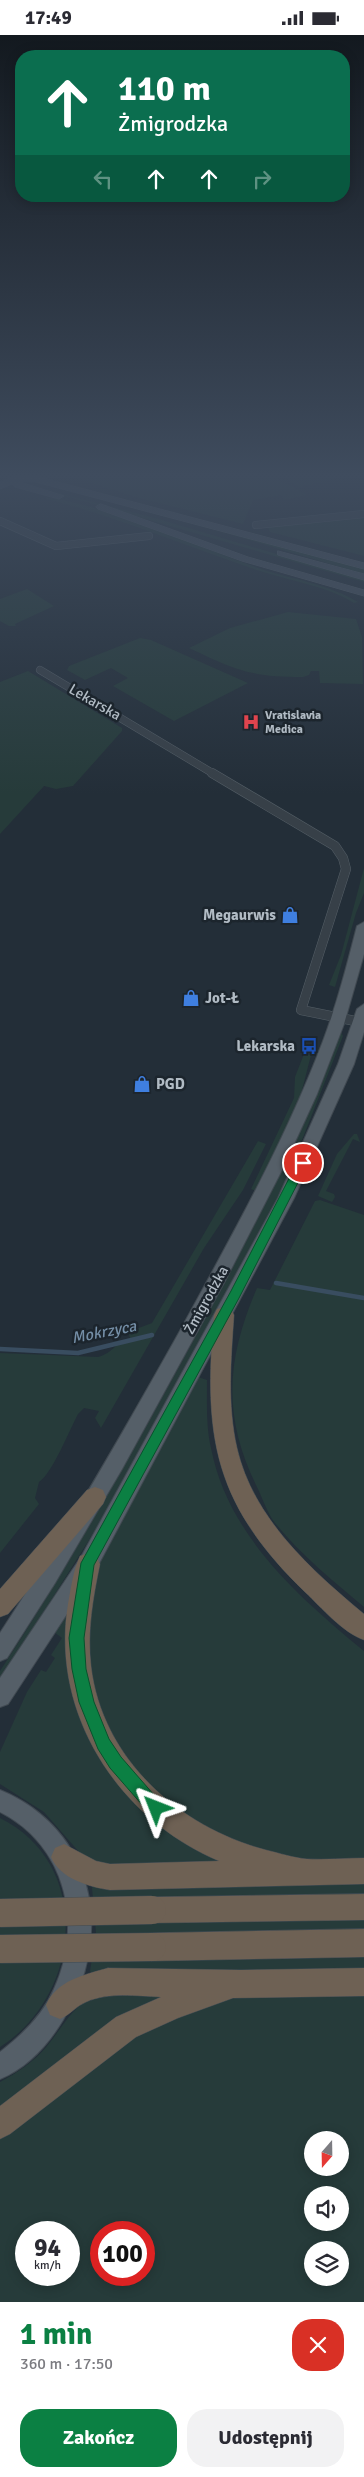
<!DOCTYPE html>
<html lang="pl">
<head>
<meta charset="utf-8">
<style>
	:root { --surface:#fff; --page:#f2f2f3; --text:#2b2b33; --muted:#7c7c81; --accent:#0b8043 }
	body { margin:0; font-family:Signika,sans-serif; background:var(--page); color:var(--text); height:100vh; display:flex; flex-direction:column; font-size:19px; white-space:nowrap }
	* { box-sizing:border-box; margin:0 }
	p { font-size:16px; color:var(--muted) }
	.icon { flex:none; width:28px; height:28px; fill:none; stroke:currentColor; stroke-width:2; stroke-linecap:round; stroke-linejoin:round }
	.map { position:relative; height:2267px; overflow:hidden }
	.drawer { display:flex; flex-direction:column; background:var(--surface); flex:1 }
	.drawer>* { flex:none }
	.hud { position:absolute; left:15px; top:15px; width:335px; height:152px; border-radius:20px; box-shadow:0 2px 12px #0003; background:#0b6e4f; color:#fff; overflow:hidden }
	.needle { width:32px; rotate:200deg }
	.tools { position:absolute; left:304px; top:2096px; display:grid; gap:10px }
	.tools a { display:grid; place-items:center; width:45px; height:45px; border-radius:50%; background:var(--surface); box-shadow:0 2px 12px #0003; font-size:25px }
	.speed { position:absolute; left:15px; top:2186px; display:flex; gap:10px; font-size:25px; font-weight:700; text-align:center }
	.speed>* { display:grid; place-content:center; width:65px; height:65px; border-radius:50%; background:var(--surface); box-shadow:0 2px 12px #0003; line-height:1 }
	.speed small { font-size:12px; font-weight:400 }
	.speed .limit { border:8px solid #d22; background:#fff; color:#111 }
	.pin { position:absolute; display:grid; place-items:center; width:42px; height:42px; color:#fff; margin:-21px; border:2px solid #fff; border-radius:50%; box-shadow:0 1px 5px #0007 }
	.me { position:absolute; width:55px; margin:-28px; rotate:315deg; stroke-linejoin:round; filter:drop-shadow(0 0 4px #0008) }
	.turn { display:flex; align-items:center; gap:18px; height:105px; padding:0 20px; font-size:22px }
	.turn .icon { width:65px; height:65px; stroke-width:2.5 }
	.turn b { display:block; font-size:35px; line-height:42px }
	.lanes { display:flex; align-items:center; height:48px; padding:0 20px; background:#0003; justify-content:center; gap:25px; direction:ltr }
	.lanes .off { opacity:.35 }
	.round { display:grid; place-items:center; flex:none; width:52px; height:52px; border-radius:20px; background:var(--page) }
	.overview { display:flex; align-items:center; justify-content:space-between; height:85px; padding:0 20px }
	h1 { font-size:30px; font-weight:700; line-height:38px; color:var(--accent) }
	.button { display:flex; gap:10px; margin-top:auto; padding:10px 20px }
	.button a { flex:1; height:58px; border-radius:20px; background:var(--accent); color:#fff; font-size:20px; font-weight:700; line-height:58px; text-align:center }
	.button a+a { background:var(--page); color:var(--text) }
	.status { display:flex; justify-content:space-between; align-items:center; height:35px; padding:0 25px; background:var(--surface); direction:ltr }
	.status svg { height:14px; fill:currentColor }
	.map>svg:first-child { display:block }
	.green { fill:#263b3a; fill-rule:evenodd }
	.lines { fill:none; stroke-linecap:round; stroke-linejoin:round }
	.stream { stroke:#394d60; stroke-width:4.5 }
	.street-far1-casing { stroke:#545e66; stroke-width:8 }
	.street-casing { stroke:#545e66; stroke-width:10 }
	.secondary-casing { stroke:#545e66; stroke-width:1 }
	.primary-casing { stroke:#404951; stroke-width:2 }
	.highway-casing { stroke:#414b53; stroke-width:1 }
	.street-far1 { stroke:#374048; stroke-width:7 }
	.street { stroke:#374048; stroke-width:9 }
	.secondary { fill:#454f5b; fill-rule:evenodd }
	.primary { fill:#555f68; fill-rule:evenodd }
	.highway { fill:#6e6154; fill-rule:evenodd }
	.highway-bridge-casing { stroke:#414b53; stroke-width:29; stroke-linecap:butt }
	.highway-bridge { stroke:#6e6154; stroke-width:28 }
	.route { fill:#0b8043; stroke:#07532c }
	.labels { text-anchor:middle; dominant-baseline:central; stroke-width:5; stroke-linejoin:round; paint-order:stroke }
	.far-poi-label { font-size:12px; font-weight:bold; fill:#b1bbc4; stroke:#1c252d; text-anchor:start }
	.street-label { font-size:15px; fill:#b1bbc4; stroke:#1c252d }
	.poi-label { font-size:15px; font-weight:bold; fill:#b1bbc4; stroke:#1c252d; text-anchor:end }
	.water-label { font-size:16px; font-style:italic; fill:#748ea6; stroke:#1c252d }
</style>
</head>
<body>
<div class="status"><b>17:49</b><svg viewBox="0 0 49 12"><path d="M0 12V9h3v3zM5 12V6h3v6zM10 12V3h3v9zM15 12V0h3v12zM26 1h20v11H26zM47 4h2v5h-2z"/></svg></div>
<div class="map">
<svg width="364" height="2267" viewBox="0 0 364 2267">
	<rect width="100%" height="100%" fill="#232e38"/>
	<g class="green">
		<path d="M73,442h202l32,18 -23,5 -3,-5 -28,5 -10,24 -104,-26z"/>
		<path d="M283,442h56l-39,10z"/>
		<path d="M31,451l124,32 209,62v2z"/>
		<path d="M46,462c73,12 142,46 212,71 33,11 70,16 100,34l-4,1c-29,-18 -65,-22 -97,-33 -71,-24 -140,-53 -213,-72z"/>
		<path d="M364,481v40l-94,-24 -2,-4 4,-3z"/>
		<path d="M188,487l176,45v7z"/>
		<path d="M27,554l27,17 -39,18 1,2h-7l-9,-5v-22z"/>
		<path d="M288,577l68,7 6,18 1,47 -43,-1 -1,-12h-8l-2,4 -6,2c-52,0 -68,-7 -114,-29l41,-20z"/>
		<path d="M140,603l11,2 97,43 -74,38 -61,-35 15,-8 -17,-10 -26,12 -18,-10 2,-4z"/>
		<path d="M28,636l94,57v3l-49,55 -17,3 -12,-3 -44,48v-152z"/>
		<path d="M364,833v25l-8,20 -21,74 -6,-2 12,-30z"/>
		<path d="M341,997l2,4 -58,147 -13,25 -171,313 -101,160v-10c65,-99 123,-202 180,-306 60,-110 117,-215 161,-333z"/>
		<path d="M304,1019l7,1 -11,43 -44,93 -5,-2 43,-91 1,-21z"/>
		<path d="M354,1099h3l3,8 -7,-3 -27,52 8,3 1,3 -3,5 -14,-6 19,-42z"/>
		<path d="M258,1106l8,3 -23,46 -39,58 -103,180 -6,-10 4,-7 -15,-3 -6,6c-8,15 -26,60 -39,68l-4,16 4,6 -39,49v-200l98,4c15,-4 18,-15 32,-19l-2,-6 24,-9z"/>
		<path d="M320,1165l44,15v392c-31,-26 -63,-52 -89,-84 -7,-9 -12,-23 -17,-34 -36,-72 -32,-129 -1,-201l13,2 45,-89z"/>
		<path d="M198,1342l9,3c0,23 -1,46 4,68 17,88 88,149 153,203v208h-66l-78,-19 -72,-50 -45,-65 -19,-86 13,-72z"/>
		<path d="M71,1563l-4,40 82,179 29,21 53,26h-133l-18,-11 -36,-41 -44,-28v-32l27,-60 14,-22 5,2 9,-14 -4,-3 11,-17 -8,-6z"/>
		<path d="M0,1783c93,46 82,177 0,229z"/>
		<path d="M364,1846v89l-272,4 -2,-3 6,-38 -4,-45 2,-4z"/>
		<path d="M169,1957l-169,119v-29c17,-9 35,-21 47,-36 16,-19 25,-40 49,-51z"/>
		<path d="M364,1958v309h-364v-164l122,-96 94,-41 24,-4zM312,2105h28v27h-28zM312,2160h28v28h-28zM26,2198h43v42h-43zM101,2198h43v42h-43zM312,2215h28v27h-28z"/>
	</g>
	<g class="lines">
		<g class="stream">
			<path d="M276,1248l88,15"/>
			<path d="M0,1314l78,4 74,-18"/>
		</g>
		<g class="street-far1-casing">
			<g id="street-far1">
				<path d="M0,486l56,25 93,-10"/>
				<path d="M256,490l108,-11"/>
				<path d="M40,635l174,104"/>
			</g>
		</g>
		<g class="street-casing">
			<path id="street" d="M212,738l123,73 8,12 3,11 -45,141 59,12"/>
		</g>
		<g class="secondary-casing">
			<g id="secondary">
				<path d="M12,442h27l325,86v6l-332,-88 -12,1 44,14 -5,3 -44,-12 -3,-3 -12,5v-6z"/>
				<path d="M101,469l147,53 116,33v6l-122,-35 -144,-52 -2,-2z"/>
				<path d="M278,516l86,23v6l-86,-25z"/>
			</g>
		</g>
		<g class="primary-casing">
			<g id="primary">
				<path d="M364,887v32l-20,70 -27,70 -34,74 -58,113 -103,188 -67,114 -48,75 -7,3v-28c63,-96 120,-195 176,-295 53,-97 108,-194 147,-297 14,-37 24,-76 34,-115z"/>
				<path d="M364,969v28l-10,32 -60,134 -199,373 -87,133 -8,3v-29l81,-121 197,-359 60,-134 19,-55z"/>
				<path d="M0,1755c96,40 115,146 63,230 -15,25 -36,48 -63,59v-27c22,-17 43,-37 54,-63 30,-65 12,-144 -54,-177z"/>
			</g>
		</g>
		<g class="highway-casing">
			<g id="highway">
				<path d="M224,1272l7,2 3,6c-3,44 -7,89 3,133 16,70 74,122 127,166v26c-22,-8 -42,-32 -59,-48 -91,-88 -102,-155 -91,-277l3,-6z"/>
				<path d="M95,1452l8,3 3,7 -3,7 -95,110 -8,3v-28l87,-99z"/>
				<path d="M88,1518l8,3 4,8c-7,34 -13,67 -9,102 11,93 88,161 175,184 13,3 28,8 41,9 19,1 38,-1 57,-1v26l-254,6c-21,-3 -51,-12 -59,-33l4,-9 9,-4 32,17 14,3 109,-3c-100,-42 -169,-147 -151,-257 3,-16 5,-33 12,-48z"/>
				<path d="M364,1859v26l-212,3 -10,-3 -3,-10 3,-10 10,-3z"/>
				<path d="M364,1894v28l-212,4 -10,-4 -4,-10 4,-10 10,-4z"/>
				<path d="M108,1933l133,2 123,-2v28l-131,2 -55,20 -42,19 -126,97 -10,5v-33l116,-89 45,-20c-25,-1 -52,-5 -75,5 -10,4 -16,13 -26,17l-10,-4 -4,-10c11,-25 38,-30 62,-37z"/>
			</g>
		</g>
		<use href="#street-far1" class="street-far1"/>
		<use href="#street" class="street"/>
		<use href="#secondary" class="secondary"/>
		<use href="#primary" class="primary"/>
		<use href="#highway" class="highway"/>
		<g class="highway-bridge-casing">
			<g id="highway-bridge">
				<path d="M0,1878l152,-3"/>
				<path d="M0,1914l152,-2"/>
			</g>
		</g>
		<use href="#highway-bridge" class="highway-bridge"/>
	</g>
	<linearGradient id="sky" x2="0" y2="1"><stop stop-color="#13191f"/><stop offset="0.58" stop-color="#3f4c5e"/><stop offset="1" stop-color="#3f4c5e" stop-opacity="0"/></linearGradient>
	<rect width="364" height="759" fill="url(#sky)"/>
	<path class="route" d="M303,1124l5,4 -69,135 -145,267 -10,73 2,31 8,33 15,37 12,18 40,46 3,5 -3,6 -5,2 -6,-2 -40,-46 -12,-19 -19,-47 -7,-33 -3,-31 12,-75 150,-272 66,-128z"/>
	<defs>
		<g id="hospital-bare" transform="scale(1.35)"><path d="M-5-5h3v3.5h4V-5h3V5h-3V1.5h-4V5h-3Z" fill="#e0444e" stroke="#1c252d" stroke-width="2.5" paint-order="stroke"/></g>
		<g id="shop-bare" transform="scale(1.35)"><path d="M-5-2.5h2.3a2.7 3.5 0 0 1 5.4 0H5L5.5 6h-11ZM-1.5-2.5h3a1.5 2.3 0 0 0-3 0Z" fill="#3f7fe0" stroke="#1c252d" stroke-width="2.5" paint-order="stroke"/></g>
		<g id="bus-bare" transform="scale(1.35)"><path d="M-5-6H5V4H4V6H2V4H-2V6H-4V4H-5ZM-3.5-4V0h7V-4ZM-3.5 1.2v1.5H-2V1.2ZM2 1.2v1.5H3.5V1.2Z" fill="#1a4fb4" stroke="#1c252d" stroke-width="2.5" paint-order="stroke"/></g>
	</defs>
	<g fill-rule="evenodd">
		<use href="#hospital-bare" x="251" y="687"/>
		<use href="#shop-bare" x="290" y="880"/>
		<use href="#shop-bare" x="191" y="963"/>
		<use href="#bus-bare" x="309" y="1011"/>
		<use href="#shop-bare" x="142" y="1049"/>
	</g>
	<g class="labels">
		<g class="far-poi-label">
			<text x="265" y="680">Vratislavia<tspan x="265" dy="14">Medica</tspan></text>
		</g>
		<g class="street-label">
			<text transform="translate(95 667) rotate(30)">Lekarska</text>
			<text transform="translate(206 1265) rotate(-61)">Żmigrodzka</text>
		</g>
		<g class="poi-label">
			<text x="276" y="880">Megaurwis</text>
			<text x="205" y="963" text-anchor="start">Jot-Ł</text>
			<text x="295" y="1011">Lekarska</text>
			<text x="156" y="1049" text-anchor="start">PGD</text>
		</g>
		<g class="water-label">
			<text transform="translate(104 1297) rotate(-11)">Mokrzyca</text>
		</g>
	</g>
</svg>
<div class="tools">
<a><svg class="needle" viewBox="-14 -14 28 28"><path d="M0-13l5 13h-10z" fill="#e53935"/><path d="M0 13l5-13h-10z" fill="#7c7c81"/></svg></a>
<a><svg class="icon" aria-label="sound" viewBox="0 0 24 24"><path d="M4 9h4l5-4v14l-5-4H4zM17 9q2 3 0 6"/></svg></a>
<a><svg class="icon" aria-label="layers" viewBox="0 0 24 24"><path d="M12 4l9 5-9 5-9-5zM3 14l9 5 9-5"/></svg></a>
</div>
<div class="speed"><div>94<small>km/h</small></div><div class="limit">100</div></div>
<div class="pin" style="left:303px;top:1128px;background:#d93025"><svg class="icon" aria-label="arrive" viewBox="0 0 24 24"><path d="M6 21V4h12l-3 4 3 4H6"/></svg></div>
<svg class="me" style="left:156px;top:1773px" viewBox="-20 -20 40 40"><path d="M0-17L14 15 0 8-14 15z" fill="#0b8043" stroke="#fff" stroke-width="4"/></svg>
<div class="hud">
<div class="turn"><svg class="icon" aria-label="ahead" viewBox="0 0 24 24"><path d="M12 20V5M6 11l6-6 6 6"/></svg><div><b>110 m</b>Żmigrodzka</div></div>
<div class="lanes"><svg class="icon off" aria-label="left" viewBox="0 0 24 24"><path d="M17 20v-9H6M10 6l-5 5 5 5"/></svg><svg class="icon" aria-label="ahead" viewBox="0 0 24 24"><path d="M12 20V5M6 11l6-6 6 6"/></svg><svg class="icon" aria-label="ahead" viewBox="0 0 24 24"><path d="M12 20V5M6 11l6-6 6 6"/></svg><svg class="icon off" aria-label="right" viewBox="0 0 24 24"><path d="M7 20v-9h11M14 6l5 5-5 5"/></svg></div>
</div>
</div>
<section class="drawer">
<div class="overview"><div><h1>1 min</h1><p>360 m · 17:50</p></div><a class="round" style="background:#d93025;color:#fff"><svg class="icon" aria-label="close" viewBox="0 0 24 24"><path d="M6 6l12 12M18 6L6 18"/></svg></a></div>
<div class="button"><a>Zakończ</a><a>Udostępnij</a></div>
</section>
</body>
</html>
